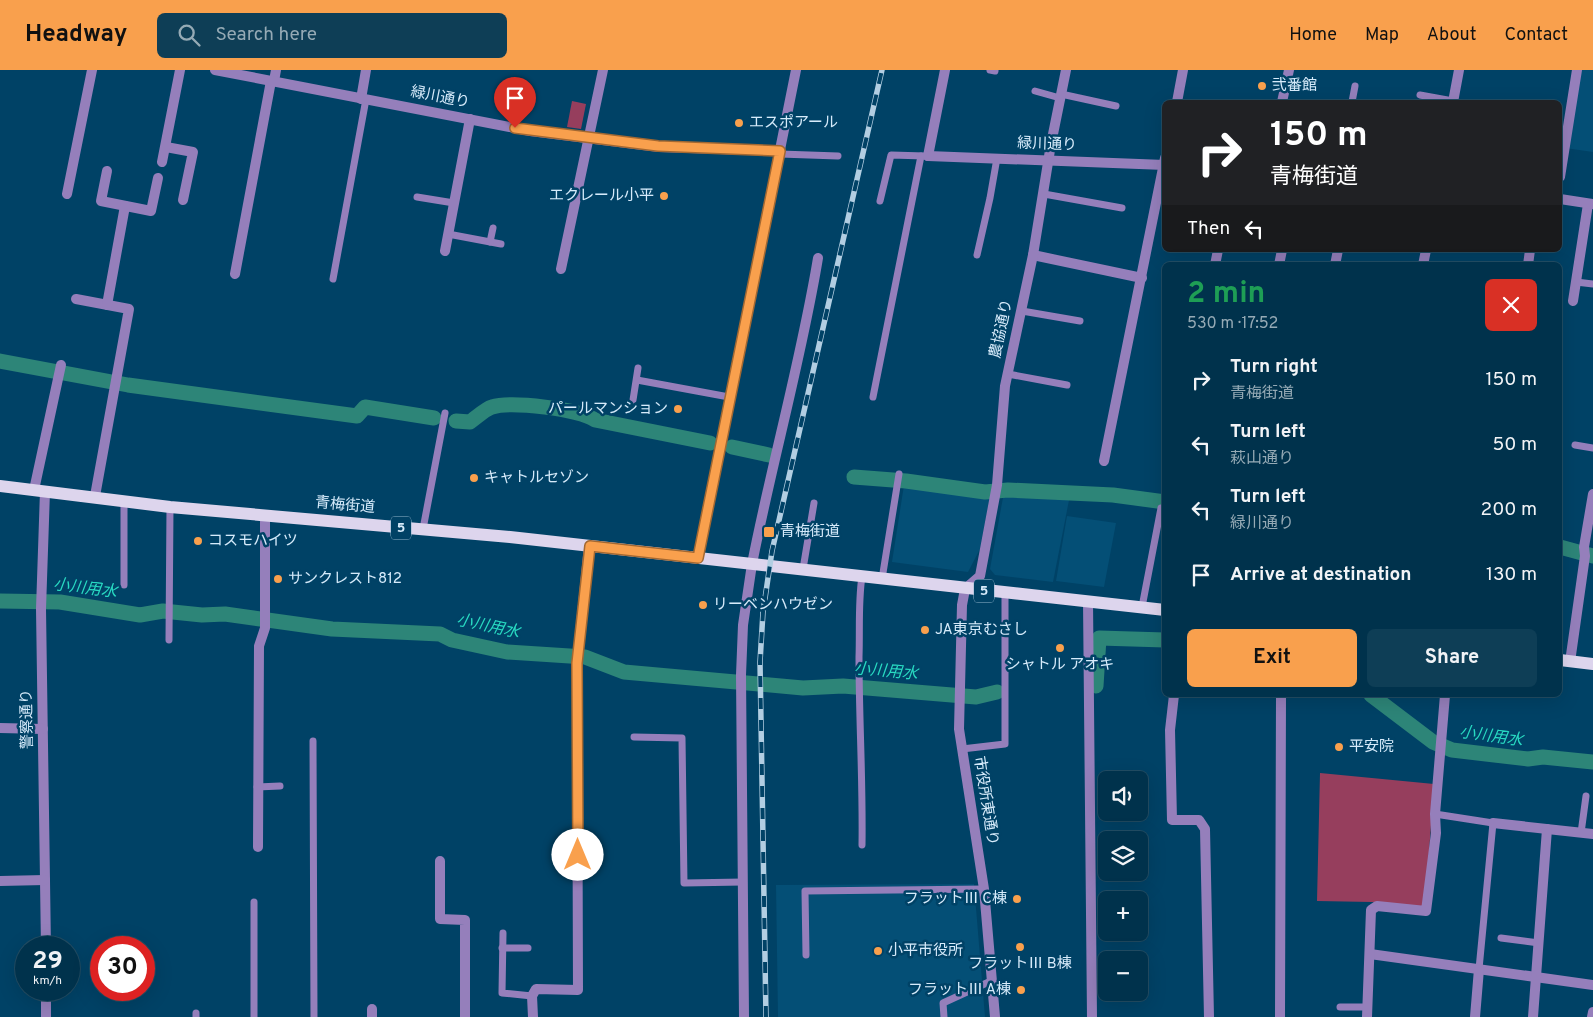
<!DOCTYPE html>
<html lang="en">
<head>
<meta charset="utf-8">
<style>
	:root { --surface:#00324c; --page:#0e3e56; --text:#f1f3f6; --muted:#95aab5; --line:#224d64; --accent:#f9a04d }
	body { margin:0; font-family:Overpass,"Noto Sans JP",sans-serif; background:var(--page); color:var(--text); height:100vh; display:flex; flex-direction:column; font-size:19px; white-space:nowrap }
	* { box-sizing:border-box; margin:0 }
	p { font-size:16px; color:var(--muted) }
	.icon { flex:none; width:28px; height:28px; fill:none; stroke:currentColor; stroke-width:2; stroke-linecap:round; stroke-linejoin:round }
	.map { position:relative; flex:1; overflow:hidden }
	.details { position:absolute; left:1162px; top:192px; width:400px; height:435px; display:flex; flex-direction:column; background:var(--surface); border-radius:8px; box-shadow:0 5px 20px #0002,0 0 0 1px var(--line) }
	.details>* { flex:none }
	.banner { position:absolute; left:1162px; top:30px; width:400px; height:152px; border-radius:8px; box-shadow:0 5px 20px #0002,0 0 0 1px var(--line); background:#202124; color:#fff; overflow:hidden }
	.fabs { position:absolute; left:1098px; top:701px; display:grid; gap:10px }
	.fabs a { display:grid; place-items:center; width:50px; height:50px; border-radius:8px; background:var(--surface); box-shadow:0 5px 20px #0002,0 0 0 1px var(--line); font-size:25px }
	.speed { position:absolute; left:15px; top:866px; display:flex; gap:10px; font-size:25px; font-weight:700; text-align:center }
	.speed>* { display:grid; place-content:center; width:65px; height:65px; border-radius:50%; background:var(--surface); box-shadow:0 5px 20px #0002,0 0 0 1px var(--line); line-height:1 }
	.speed small { font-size:12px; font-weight:400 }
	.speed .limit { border:8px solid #d22; background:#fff; color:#111 }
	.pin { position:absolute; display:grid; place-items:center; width:42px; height:42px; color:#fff; margin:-51px -21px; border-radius:50% 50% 50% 0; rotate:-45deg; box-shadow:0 0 5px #0007 }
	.pin .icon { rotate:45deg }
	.me { position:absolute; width:55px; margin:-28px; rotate:0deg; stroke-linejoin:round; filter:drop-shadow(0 0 4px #0008) }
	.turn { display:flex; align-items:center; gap:18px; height:105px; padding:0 25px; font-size:22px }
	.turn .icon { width:65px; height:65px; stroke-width:2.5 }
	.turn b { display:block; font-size:35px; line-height:42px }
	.then { display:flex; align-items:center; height:48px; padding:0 25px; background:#0003; gap:10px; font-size:19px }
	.round { display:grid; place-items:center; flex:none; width:52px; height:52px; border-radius:8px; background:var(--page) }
	.summary { display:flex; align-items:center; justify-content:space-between; height:85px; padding:0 25px }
	h1 { font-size:30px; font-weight:700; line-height:38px; color:#1e9e55 }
	.action { display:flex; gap:10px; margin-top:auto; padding:10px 25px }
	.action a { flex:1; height:58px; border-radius:8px; background:var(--accent); color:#111; font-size:20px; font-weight:700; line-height:58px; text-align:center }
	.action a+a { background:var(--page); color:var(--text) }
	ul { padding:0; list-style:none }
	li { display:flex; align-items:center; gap:15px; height:65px; padding:0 25px }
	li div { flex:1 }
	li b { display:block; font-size:19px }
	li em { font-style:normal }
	header { display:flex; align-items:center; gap:30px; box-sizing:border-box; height:70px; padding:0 25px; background:var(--accent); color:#111 }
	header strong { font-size:24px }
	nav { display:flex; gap:28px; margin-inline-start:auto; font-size:18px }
	.search { width:350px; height:45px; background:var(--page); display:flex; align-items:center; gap:12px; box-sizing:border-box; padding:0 18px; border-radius:8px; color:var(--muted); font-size:19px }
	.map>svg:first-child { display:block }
	.built { fill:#044f76 }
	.green { fill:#963e5d }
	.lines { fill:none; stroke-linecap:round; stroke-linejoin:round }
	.canal { stroke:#2d8578; stroke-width:15 }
	.service { stroke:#957fbb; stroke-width:7 }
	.minor { stroke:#957fbb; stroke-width:10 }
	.tertiary { stroke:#957fbb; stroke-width:10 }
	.primary { stroke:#ddd5ed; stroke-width:12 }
	.rail-casing { stroke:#b2cee2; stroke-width:5.5 }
	.rail { stroke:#004266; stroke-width:4; stroke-dasharray:11; stroke-linecap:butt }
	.route-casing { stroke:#a26832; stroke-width:12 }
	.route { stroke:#f9a04d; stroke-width:9 }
	.poi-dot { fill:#f9a04d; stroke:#004266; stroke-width:2 }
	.labels { text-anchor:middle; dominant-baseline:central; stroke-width:5; stroke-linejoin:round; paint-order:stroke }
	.shield { fill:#004266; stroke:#96b8ce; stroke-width:1 }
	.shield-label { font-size:14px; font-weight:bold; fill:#d6ebfb }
	.poi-label { font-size:15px; fill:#d6ebfb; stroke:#004266; text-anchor:start }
	.street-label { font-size:15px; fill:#d6ebfb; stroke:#004266 }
	.water-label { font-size:16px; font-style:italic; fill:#28dac2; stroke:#004266 }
</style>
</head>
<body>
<header>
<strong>Headway</strong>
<div class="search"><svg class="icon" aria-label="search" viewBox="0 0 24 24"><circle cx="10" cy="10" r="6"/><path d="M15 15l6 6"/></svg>Search here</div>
<nav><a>Home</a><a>Map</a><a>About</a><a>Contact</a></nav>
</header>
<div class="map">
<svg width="1593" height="947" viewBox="0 0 1593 947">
	<rect width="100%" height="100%" fill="#004266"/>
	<g class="built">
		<path d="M1577,0h16v82l-28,-4z"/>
		<path d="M904,415l86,11 -10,53 -12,23 -76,-10z"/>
		<path d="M1004,422l66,3 -17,87 -58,-7 -5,-6z"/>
		<path d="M1067,446l49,7 -12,64 -48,-6z"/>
		<path d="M974,814l11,133h-207l-2,-132z"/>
	</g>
	<g class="green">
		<path d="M572,31l14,3 -5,25 -14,-2z"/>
		<path d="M1320,703l114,11 -9,123 -53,-5 -55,-1z"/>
	</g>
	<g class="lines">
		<g class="canal">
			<path d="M0,291l128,24 229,31 8,-9 69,11"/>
			<path d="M456,351l14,1c6,-4 15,-13 22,-15 19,-6 88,2 103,13l115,23"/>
			<path d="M732,377l37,8"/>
			<path d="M854,407l52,4 79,11 23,-2 105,5 52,7"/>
			<path d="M1560,477l33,9"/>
			<path d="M0,531l60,1 80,13 23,-4 39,4 23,-1 107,15 108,5 12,6 55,12 78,5 39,15 179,16 40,-2 133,11 21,-5"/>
			<path d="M1096,616l3,-48 66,2"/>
			<path d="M1371,625l62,47 19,8 76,9 15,-2 50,5"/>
		</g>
		<g class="service">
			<path d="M990,0l5,1"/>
			<path d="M1035,21l25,7"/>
			<path d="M1061,24l55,12"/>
			<path d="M1420,25l33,6"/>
			<path d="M1352,32l3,-16"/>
			<path d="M780,84l58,2"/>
			<path d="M1044,124l78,14"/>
			<path d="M417,127l37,6"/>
			<path d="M880,131l11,-46 34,1"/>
			<path d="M448,164l53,10"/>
			<path d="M490,172l3,-14"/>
			<path d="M977,185l13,-57 7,-40"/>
			<path d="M333,209l33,-180"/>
			<path d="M1576,212l17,2"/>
			<path d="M1022,241l58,10"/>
			<path d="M1008,304l59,11"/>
			<path d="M637,310l92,17"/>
			<path d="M873,327l48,-241"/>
			<path d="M633,330l5,-32"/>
			<path d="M1575,375l18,3"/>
			<path d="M423,459l22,-116"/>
			<path d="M803,499l11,-66"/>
			<path d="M882,509l17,-105"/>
			<path d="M124,515v-85"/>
			<path d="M1142,537l19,-99"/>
			<path d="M169,570l1,-133"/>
			<path d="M634,667l48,1 2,145 59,-1"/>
			<path d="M313,671l1,276"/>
			<path d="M962,679l43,-5v-151"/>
			<path d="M257,717l23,-1"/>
			<path d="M1435,744l58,9 -14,146"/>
			<path d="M1581,763l5,-37"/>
			<path d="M862,775c1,-63 -3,-126 -3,-188 1,-27 -1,-54 3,-81"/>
			<path d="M254,832v115"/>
			<path d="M503,863l-1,60 30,3"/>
			<path d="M1501,868l38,5"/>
			<path d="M502,878h26"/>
			<path d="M806,885l-1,-64 179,-2"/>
			<path d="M1340,937h27"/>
			<path d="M196,943v4"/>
			<path d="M944,947l-1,-14 48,-22"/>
		</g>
		<g class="minor">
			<path d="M274,11l2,-11"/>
			<path d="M361,29l5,-29"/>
			<path d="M1177,32l6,-32"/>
			<path d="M1282,32l7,-32"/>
			<path d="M1453,32l6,-32"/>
			<path d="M166,77l27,5 -10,48"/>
			<path d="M928,86l17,-86"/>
			<path d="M162,92l18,-92"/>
			<path d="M107,101l-6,30 50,10 7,-33"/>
			<path d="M1560,107l17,-107"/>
			<path d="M67,124l25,-124"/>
			<path d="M445,181l25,-132"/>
			<path d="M1033,185l109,23"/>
			<path d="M1215,195l3,-15"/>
			<path d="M1279,195l3,-15"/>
			<path d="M1335,195l3,-15"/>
			<path d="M1423,195l3,-15"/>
			<path d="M1528,195l2,-15"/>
			<path d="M561,199l42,-199"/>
			<path d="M235,204l36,-193"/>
			<path d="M76,229l53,10 -34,187"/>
			<path d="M1573,231l15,-97"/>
			<path d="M107,235l18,-99"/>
			<path d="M1104,391l61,-303"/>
			<path d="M34,420l27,-125"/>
			<path d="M45,421l-4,118 5,339"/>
			<path d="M752,494c20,-102 49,-203 66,-306"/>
			<path d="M965,519l15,-13 17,-91 8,-99 28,-131 18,-111 15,-74"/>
			<path d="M1088,531l4,416"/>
			<path d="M1570,592l15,-106 -1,-9 9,-53"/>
			<path d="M1174,625l-4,35 2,90h27l6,9 4,188"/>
			<path d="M0,658l43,1"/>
			<path d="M1493,753l100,11"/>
			<path d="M258,777l1,-201 6,-18v-112"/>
			<path d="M440,791v58l25,1v97"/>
			<path d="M0,811l45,-1"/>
			<path d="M1370,884l223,31"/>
			<path d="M46,920v27"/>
			<path d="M372,939v8"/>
			<path d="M533,947l-1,-21 4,-7 42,1 -1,-327 12,-117"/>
			<path d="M1280,947l1,-322"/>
			<path d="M1367,947l4,-107 6,-4 49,5 10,-78 -1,-19 10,-119"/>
			<path d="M1475,947l4,-48"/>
			<path d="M1533,947l14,-188"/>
			<path d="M1592,947l1,-5"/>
		</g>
		<g class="tertiary">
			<path d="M215,0l315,61 129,16 121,4"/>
			<path d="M928,86l237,9"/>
			<path d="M1560,129l33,5"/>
			<path d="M698,488l98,-488"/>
			<path d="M965,519l-3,16 -3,124 25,160 11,128"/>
			<path d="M744,947l-3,-342 2,-50 9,-61"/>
		</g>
		<g class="primary">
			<path d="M0,416l170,21 340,30 655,73"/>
			<path d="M1560,590l33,4"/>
		</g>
		<g class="rail-casing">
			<path id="rail" d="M766,947l-6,-355 3,-50 9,-61 110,-481"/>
		</g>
		<use href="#rail" class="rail"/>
	</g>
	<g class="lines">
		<g class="route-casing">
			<path id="route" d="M515,58l143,18 122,5 -82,407 -108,-12 -13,117 1,192"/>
		</g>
		<use href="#route" class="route"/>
	</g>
	<g class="poi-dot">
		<circle cx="1262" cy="16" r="5"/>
		<circle cx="739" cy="53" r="5"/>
		<circle cx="664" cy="126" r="5"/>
		<circle cx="678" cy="339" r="5"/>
		<circle cx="474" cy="408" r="5"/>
		<rect x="763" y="456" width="12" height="12" rx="2.5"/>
		<circle cx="198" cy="471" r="5"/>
		<circle cx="278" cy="509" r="5"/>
		<circle cx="703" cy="535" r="5"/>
		<circle cx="925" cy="560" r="5"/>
		<circle cx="1060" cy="578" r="5"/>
		<circle cx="1339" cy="677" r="5"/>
		<circle cx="1017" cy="829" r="5"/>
		<circle cx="1020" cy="877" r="5"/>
		<circle cx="878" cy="881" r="5"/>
		<circle cx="1021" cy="920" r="5"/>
	</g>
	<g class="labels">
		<g class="shield">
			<rect x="391" y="446.5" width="20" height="23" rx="4"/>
			<rect x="974" y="509.5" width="20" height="23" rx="4"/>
		</g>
		<g class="shield-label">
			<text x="401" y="458">5</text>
			<text x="984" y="521">5</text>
		</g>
		<g class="poi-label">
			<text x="1272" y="16">弐番館</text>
			<text x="749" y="53">エスポアール</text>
			<text x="654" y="126" text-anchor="end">エクレール小平</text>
			<text x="668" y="339" text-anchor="end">パールマンション</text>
			<text x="484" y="408">キャトルセゾン</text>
			<text x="780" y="462">青梅街道</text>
			<text x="208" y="471">コスモハイツ</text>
			<text x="288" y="509">サンクレスト812</text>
			<text x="713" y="535">リーベンハウゼン</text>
			<text x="935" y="560">JA東京むさし</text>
			<text x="1060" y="595" text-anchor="middle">シャトル アオキ</text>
			<text x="1349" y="677">平安院</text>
			<text x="1007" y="829" text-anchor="end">フラットⅢ C棟</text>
			<text x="888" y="881">小平市役所</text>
			<text x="1020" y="894" text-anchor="middle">フラットⅢ B棟</text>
			<text x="1011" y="920" text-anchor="end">フラットⅢ A棟</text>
		</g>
		<g class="street-label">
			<text transform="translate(440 28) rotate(11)">緑川通り</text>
			<text transform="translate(1047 75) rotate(2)">緑川通り</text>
			<text transform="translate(1002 259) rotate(-78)">農協通り</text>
			<text transform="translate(345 436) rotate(5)">青梅街道</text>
			<text transform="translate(28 649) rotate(-91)">警察通り</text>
			<text transform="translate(985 731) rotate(81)">市役所東通り</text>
		</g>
		<g class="water-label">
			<text transform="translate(85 519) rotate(7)">小川用水</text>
			<text transform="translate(488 557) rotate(12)">小川用水</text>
			<text transform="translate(886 602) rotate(5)">小川用水</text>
			<text transform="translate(1491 667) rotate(8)">小川用水</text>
		</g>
	</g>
</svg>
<div class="fabs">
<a><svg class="icon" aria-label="sound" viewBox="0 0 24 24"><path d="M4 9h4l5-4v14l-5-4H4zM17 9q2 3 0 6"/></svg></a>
<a><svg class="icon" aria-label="layers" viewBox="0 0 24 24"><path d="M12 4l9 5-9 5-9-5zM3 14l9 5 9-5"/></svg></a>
<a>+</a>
<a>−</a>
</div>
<div class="speed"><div>29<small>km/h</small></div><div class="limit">30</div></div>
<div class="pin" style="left:515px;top:58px;background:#d93025"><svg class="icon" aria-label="arrive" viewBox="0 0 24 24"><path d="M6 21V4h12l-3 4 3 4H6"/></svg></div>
<svg class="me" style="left:578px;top:785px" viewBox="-20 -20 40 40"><circle r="19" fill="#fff"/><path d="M0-13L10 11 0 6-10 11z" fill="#f9a04d"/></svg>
<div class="banner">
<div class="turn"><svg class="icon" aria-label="right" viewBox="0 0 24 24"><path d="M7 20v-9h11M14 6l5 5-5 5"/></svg><div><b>150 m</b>青梅街道</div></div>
<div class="then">Then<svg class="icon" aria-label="left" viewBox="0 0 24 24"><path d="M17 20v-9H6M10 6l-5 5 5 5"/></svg></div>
</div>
<section class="details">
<div class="summary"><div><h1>2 min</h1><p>530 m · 17:52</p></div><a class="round" style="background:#d93025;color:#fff"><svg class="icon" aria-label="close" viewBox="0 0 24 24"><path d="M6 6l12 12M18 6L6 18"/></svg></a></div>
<ul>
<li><svg class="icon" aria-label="right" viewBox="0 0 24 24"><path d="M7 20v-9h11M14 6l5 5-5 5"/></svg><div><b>Turn right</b><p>青梅街道</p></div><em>150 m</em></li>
<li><svg class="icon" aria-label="left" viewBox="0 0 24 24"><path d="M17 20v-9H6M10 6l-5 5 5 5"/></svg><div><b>Turn left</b><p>萩山通り</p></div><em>50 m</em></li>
<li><svg class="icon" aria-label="left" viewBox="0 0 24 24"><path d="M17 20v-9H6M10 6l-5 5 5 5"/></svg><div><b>Turn left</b><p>緑川通り</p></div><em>200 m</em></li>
<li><svg class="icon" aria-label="arrive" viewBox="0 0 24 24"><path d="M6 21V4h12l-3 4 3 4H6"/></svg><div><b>Arrive at destination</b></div><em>130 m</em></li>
</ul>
<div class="action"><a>Exit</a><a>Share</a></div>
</section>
</div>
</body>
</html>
